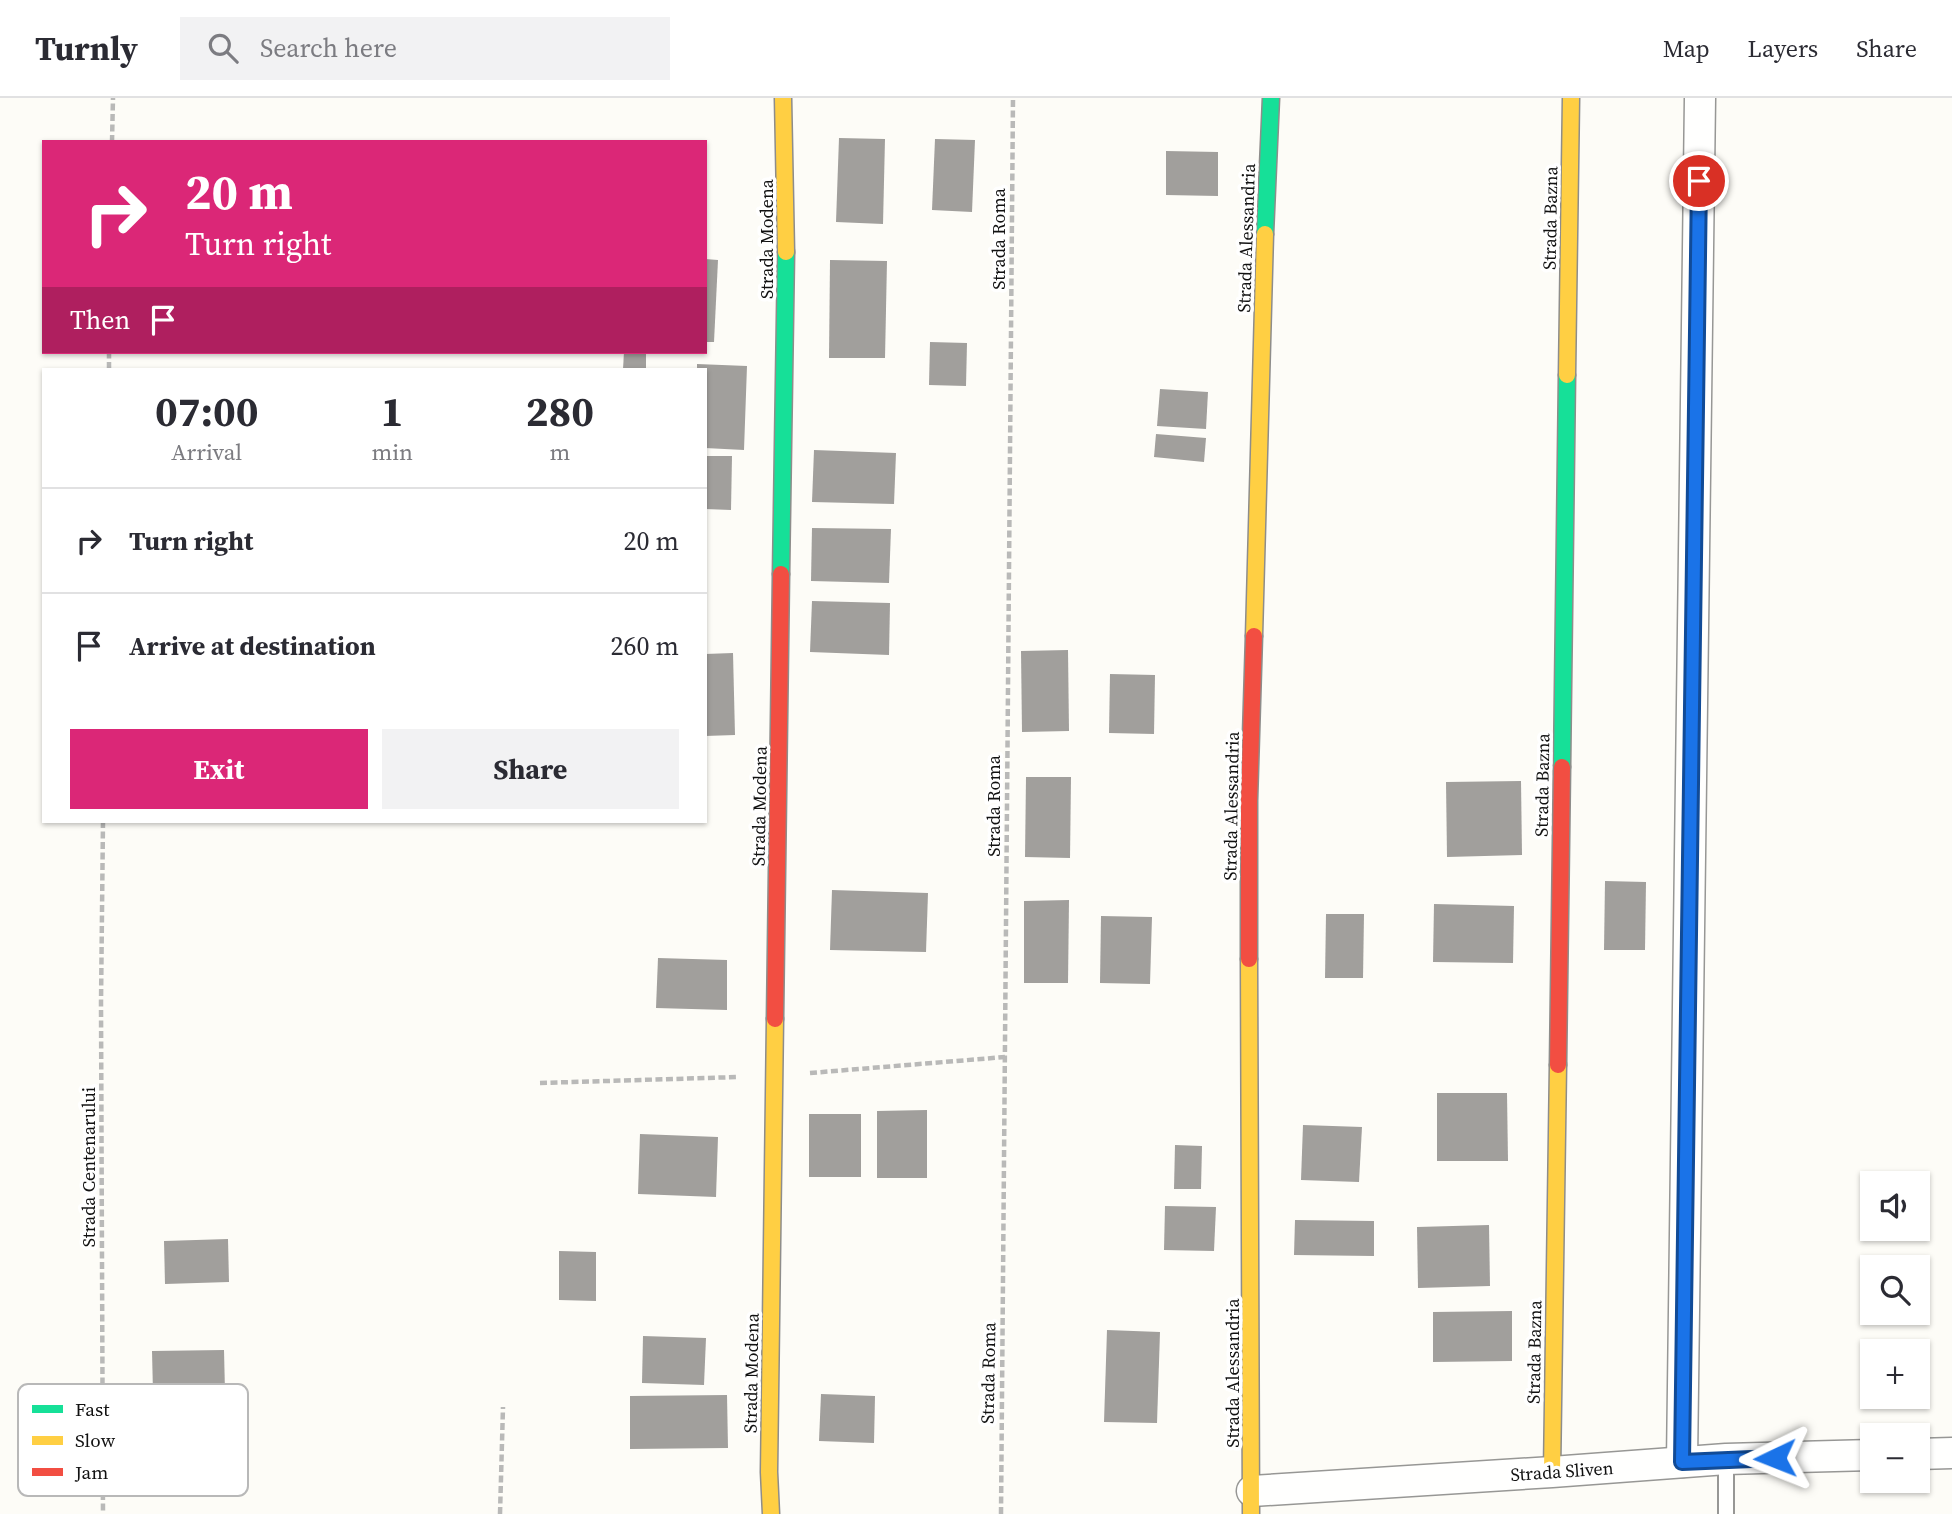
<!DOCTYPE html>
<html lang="en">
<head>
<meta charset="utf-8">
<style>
	:root { --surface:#fff; --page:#f2f2f3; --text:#2b2b33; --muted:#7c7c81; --line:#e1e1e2; --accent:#db2777 }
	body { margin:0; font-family:"Source Serif 4",serif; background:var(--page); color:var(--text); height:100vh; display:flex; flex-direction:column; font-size:26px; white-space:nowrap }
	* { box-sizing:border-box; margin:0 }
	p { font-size:23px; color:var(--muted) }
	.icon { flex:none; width:38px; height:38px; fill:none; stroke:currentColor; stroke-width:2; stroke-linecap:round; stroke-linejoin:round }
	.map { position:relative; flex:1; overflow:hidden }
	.sheet { position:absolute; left:42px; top:270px; width:665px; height:455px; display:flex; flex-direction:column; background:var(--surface); border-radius:0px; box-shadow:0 2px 5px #0004 }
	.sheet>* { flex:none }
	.top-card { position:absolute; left:42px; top:42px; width:665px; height:214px; border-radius:0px; box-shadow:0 2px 5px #0004; background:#db2777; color:#fff; overflow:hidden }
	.tools { position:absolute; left:1860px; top:1073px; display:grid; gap:14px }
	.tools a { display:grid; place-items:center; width:70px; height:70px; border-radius:0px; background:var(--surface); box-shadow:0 2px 5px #0004; font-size:35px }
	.pin { position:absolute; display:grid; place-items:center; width:60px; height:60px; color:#fff; margin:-30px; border:4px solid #fff; border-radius:50%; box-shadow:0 2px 7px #0007 }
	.me { position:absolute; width:77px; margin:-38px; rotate:268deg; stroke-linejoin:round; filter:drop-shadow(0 0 5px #0008) }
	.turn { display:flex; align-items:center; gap:24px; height:147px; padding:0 28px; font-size:32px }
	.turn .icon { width:91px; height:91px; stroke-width:2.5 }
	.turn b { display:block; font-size:49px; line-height:60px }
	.then { display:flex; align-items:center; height:66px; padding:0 28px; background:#0003; gap:14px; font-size:26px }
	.eta { display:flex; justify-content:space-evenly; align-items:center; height:119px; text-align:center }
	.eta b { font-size:42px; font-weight:700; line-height:49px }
	.action { display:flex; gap:14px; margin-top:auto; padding:14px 28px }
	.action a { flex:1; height:80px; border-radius:0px; background:var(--accent); color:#fff; font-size:28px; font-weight:700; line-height:80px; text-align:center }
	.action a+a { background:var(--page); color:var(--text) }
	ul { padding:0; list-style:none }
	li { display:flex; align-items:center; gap:21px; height:105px; padding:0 28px; border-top:2px solid var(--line) }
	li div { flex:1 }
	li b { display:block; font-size:26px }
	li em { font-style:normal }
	header { display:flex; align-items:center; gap:42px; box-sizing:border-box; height:98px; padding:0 35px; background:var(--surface); border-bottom:2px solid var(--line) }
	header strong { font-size:33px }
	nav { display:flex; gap:38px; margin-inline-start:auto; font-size:24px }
	.search { width:490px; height:63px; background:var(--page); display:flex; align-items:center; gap:18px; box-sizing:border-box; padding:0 24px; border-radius:0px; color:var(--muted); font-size:26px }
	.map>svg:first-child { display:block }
	.building { fill:#a19f9c }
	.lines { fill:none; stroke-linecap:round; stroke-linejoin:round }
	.lane-casing { stroke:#979795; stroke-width:18 }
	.street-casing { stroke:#979795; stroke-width:33 }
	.fast-casing { stroke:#8e8d8b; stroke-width:19 }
	.slow-casing { stroke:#8e8d8b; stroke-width:19 }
	.jam-casing { stroke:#8e8d8b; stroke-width:19 }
	.path { stroke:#b9b9b8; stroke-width:4.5; stroke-dasharray:7 3.5; stroke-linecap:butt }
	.lane { stroke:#fffffe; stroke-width:14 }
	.street { stroke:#fffffe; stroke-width:30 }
	.fast { stroke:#16e098; stroke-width:16 }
	.slow { stroke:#ffcf43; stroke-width:16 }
	.jam { stroke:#f24e42; stroke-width:16 }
	.route-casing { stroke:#114b97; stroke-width:18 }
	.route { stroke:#1a73e8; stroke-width:12 }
	.labels { text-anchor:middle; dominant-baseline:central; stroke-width:7; stroke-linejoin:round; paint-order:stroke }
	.street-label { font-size:18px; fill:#111; stroke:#fff }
	.key { fill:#fff; stroke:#b8b8b8; stroke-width:2 }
	.key-label { font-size:19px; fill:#111 }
</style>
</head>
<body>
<header>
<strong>Turnly</strong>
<div class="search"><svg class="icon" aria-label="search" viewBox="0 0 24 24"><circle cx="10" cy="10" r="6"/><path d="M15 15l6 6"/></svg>Search here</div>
<nav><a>Map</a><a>Layers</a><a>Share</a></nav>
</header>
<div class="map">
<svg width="1952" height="1416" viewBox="0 0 1952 1416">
	<rect width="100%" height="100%" fill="#fdfcf7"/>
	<g class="building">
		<path d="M839,40l46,1 -2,85 -47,-2z"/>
		<path d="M935,41l40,1 -3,72 -40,-2z"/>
		<path d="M1166,53l52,1v44l-52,-1z"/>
		<path d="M705,161l13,1 -4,82h-9z"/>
		<path d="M830,162l57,1 -2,97h-56z"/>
		<path d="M930,244l37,1 -1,43 -37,-1z"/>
		<path d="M624,254h22v17h-23z"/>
		<path d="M697,266l50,2 -3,84 -39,-2v-79h-8z"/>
		<path d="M1160,291l48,3 -2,37 -49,-3z"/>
		<path d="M1156,336l50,4 -2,24 -50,-5z"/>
		<path d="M814,352l82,3 -2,51 -82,-2z"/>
		<path d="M705,358h27l-1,54 -26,-1z"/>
		<path d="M812,430l79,1 -2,54 -78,-2z"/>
		<path d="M812,503l78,2 -1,52 -79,-3z"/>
		<path d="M1068,552l1,81 -47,1 -1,-81z"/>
		<path d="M733,555l2,82 -30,1v-82z"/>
		<path d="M1110,576l45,1 -1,59 -45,-1z"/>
		<path d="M1026,679h45l-1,81 -45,-1z"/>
		<path d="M1521,683l1,74 -75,2 -1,-75z"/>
		<path d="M1605,783l41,1 -1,68h-41z"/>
		<path d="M832,792l96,3 -2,59 -96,-2z"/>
		<path d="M1069,802l-1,83h-44v-82z"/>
		<path d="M1434,806l80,2 -1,57 -80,-1z"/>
		<path d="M1326,816h38l-1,64h-38z"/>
		<path d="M1101,818l51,1 -2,67 -50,-1z"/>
		<path d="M658,860l69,2v50l-71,-2z"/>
		<path d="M1437,995h70l1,68h-71z"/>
		<path d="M927,1012v68h-50v-67z"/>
		<rect x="809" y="1016" width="52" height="63"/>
		<path d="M1303,1027l59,2 -3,55 -58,-2z"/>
		<path d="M640,1036l78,3 -2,60 -78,-3z"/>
		<path d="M1175,1047l27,1 -1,43h-27z"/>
		<path d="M1165,1108l51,1 -2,44 -50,-1z"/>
		<path d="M1295,1122l79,1v35l-80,-1z"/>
		<path d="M1489,1127l1,61 -72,2 -1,-61z"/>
		<path d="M228,1141l1,43 -64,2 -1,-43z"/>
		<path d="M559,1153l37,1v49l-37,-1z"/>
		<path d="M1512,1213v50l-79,1v-50z"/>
		<path d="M1107,1232l53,2 -3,91 -53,-1z"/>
		<path d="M643,1238l63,2 -2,47 -62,-2z"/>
		<path d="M224,1252l1,42 -72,1 -1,-42z"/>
		<path d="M821,1296l54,2 -1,47 -55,-2z"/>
		<path d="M727,1297l1,53 -98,1v-53z"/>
	</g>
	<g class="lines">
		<g class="lane-casing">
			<path id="lane" d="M1726,1361v55"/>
		</g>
		<g class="street-casing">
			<g id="street">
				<path d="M1918,1356l34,-1"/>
				<path d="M1682,1364l18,-1364"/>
				<path d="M1252,1393l300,-19 174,-13 146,-4"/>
			</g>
		</g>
		<g class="fast-casing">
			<g id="fast">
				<path d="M1265,136l6,-136"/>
				<path d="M781,476l5,-322"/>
				<path d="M1562,669l5,-392"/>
			</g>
		</g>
		<g class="slow-casing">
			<g id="slow">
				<path d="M783,0l3,154"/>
				<path d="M1567,277l4,-277"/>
				<path d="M1254,538l11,-402"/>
				<path d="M1249,861l2,555"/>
				<path d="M1552,1374l6,-407"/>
				<path d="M771,1416l-2,-42 6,-453"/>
			</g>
		</g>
		<g class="jam-casing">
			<g id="jam">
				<path d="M1249,861v-158l5,-165"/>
				<path d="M775,921l6,-445"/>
				<path d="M1558,967l4,-298"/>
			</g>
		</g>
		<g class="path">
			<path d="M112,44l1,-44"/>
			<path d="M109,271v-17"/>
			<path d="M103,723l-2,182 2,511"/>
			<path d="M810,975l195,-16"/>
			<path d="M540,985l199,-6"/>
			<path d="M500,1416l3,-107"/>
			<path d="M1001,1416l12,-1416"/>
		</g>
		<use href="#lane" class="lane"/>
		<use href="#street" class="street"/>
		<use href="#fast" class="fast"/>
		<use href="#slow" class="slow"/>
		<use href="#jam" class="jam"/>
	</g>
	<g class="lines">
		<g class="route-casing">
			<path id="route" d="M1699,83l-17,1281 93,-4"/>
		</g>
		<use href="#route" class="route"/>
	</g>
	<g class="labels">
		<g class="street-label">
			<text transform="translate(1550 120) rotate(-89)">Strada Bazna</text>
			<text transform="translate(1246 140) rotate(-88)">Strada Alessandria</text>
			<text transform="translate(766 141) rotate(-90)">Strada Modena</text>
			<text transform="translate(998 141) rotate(-90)">Strada Roma</text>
			<text transform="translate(1542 687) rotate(-89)">Strada Bazna</text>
			<text transform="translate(759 708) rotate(-89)">Strada Modena</text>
			<text transform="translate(993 708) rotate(-90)">Strada Roma</text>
			<text transform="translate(1231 708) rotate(-89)">Strada Alessandria</text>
			<text transform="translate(88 1069) rotate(-90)">Strada Centenarului</text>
			<text transform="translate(1534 1254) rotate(-89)">Strada Bazna</text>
			<text transform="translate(751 1275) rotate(-89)">Strada Modena</text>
			<text transform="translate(988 1275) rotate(-89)">Strada Roma</text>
			<text transform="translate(1232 1275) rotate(-90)">Strada Alessandria</text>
			<text transform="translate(1562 1373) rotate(-4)">Strada Sliven</text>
		</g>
	</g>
	<rect x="18" y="1286" width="230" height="112" rx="10" class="key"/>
	<rect x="32" y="1307" width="31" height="8" fill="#16e098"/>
	<rect x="32" y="1338" width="31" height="9" fill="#ffcf43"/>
	<rect x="32" y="1370" width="31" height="8" fill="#f24e42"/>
	<g class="key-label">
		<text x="75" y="1318">Fast</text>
		<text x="75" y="1349">Slow</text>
		<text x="75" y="1381">Jam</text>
	</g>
</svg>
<div class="tools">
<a><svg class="icon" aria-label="sound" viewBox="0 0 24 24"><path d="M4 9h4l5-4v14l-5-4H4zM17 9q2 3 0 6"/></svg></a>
<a><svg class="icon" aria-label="search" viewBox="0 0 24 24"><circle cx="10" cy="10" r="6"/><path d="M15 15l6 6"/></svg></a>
<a>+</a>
<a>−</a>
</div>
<div class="pin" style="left:1699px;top:83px;background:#d93025"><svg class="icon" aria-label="arrive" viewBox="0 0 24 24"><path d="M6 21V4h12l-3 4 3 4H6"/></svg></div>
<svg class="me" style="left:1775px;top:1360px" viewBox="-20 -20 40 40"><path d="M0-17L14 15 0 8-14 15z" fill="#1a73e8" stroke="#fff" stroke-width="4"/></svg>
<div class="top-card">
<div class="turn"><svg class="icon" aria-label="right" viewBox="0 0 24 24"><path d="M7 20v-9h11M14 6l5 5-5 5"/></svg><div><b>20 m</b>Turn right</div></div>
<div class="then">Then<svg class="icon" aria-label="arrive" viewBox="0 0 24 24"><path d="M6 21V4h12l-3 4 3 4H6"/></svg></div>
</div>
<section class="sheet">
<div class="eta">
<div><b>07:00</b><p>Arrival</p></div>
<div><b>1</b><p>min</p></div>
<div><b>280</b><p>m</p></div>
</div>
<ul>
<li><svg class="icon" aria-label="right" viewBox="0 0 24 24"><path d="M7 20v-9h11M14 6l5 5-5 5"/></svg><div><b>Turn right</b></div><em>20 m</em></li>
<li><svg class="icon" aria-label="arrive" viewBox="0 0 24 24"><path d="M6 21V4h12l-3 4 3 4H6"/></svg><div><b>Arrive at destination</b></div><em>260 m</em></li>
</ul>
<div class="action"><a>Exit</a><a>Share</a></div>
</section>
</div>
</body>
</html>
